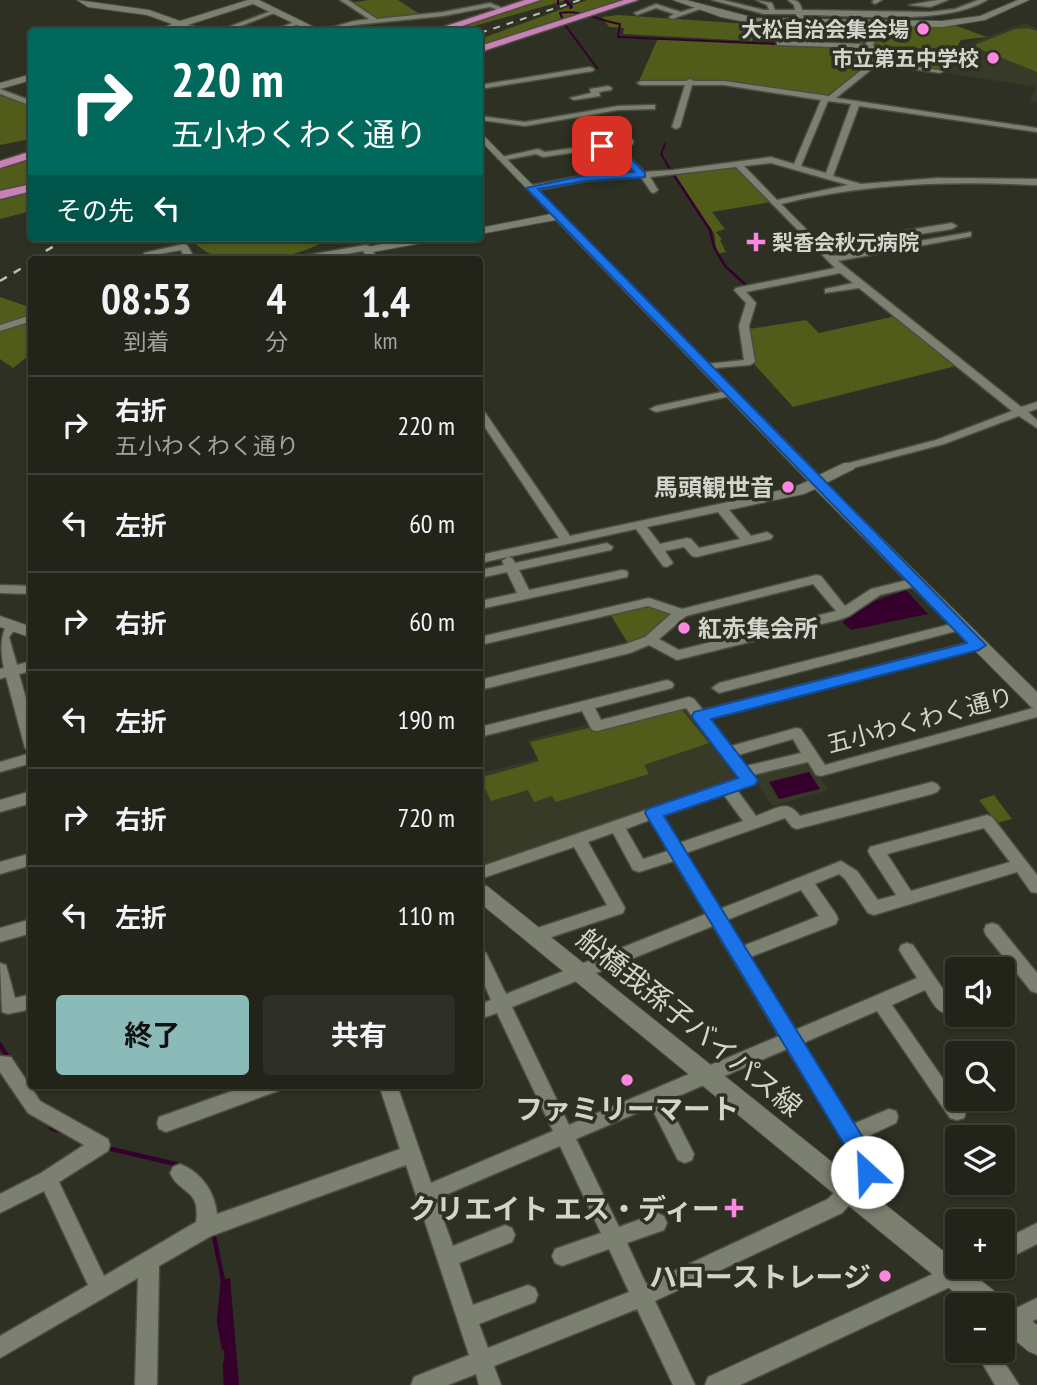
<!DOCTYPE html>
<html lang="ja">
<head>
<meta charset="utf-8">
<style>
	:root { --surface:#22241a; --page:#2e3027; --text:#f1f3f6; --muted:#a2a4a2; --line:#3f4139; --accent:#8bbbb9 }
	body { margin:0; font-family:"PT Sans Narrow","Noto Sans JP",sans-serif; background:var(--page); color:var(--text); height:100vh; display:flex; flex-direction:column; font-size:26px; white-space:nowrap }
	* { box-sizing:border-box; margin:0 }
	p { font-size:23px; color:var(--muted) }
	.icon { flex:none; width:38px; height:38px; fill:none; stroke:currentColor; stroke-width:2; stroke-linecap:round; stroke-linejoin:round }
	.map { position:relative; flex:1; overflow:hidden }
	.drawer { position:absolute; left:28px; top:256px; width:455px; height:833px; display:flex; flex-direction:column; background:var(--surface); border-radius:7px; box-shadow:0 2px 5px #0004,0 0 0 2px var(--line) }
	.drawer>* { flex:none }
	.top-card { position:absolute; left:28px; top:28px; width:455px; height:214px; border-radius:7px; box-shadow:0 2px 5px #0004,0 0 0 2px var(--line); background:#00695c; color:#fff; overflow:hidden }
	.buttons { position:absolute; left:945px; top:957px; display:grid; gap:14px }
	.buttons a { display:grid; place-items:center; width:70px; height:70px; border-radius:7px; background:var(--surface); box-shadow:0 2px 5px #0004,0 0 0 2px var(--line); font-size:35px }
	.pin { position:absolute; display:grid; place-items:center; width:60px; height:60px; color:#fff; margin:-30px; border-radius:14px; box-shadow:0 4px 10px #0006 }
	.me { position:absolute; width:77px; margin:-38px; rotate:335deg; stroke-linejoin:round; filter:drop-shadow(0 0 5px #0008) }
	.turn { display:flex; align-items:center; gap:24px; height:147px; padding:0 28px; font-size:32px }
	.turn .icon { width:91px; height:91px; stroke-width:2.5 }
	.turn b { display:block; font-size:49px; line-height:60px }
	.then { display:flex; align-items:center; height:66px; padding:0 28px; background:#0003; gap:14px; font-size:26px }
	.eta { display:flex; justify-content:space-evenly; align-items:center; height:119px; text-align:center }
	.eta b { font-size:42px; font-weight:700; line-height:49px }
	.button { display:flex; gap:14px; margin-top:auto; padding:14px 28px }
	.button a { flex:1; height:80px; border-radius:7px; background:var(--accent); color:#111; font-size:28px; font-weight:700; line-height:80px; text-align:center }
	.button a+a { background:var(--page); color:var(--text) }
	ul { padding:0; list-style:none }
	li { display:flex; align-items:center; gap:21px; height:98px; padding:0 28px; border-top:2px solid var(--line) }
	li div { flex:1 }
	li b { display:block; font-size:26px }
	li em { font-style:normal }
	.map>svg:first-child { display:block }
	.built { fill:#363a26 }
	.green { fill:#515b1a }
	.water { fill:#36002d }
	.lines { fill:none; stroke-linecap:round; stroke-linejoin:round }
	.stream-far2 { stroke:#36002d; stroke-width:2 }
	.stream-far1 { stroke:#36002d; stroke-width:2.5 }
	.stream { stroke:#36002d; stroke-width:4.5 }
	.minor-casing { stroke:#4a4d41; stroke-width:3 }
	.tertiary-casing { stroke:#4a4d41; stroke-width:2 }
	.trunk-casing { stroke:#4a4d41; stroke-width:3 }
	.minor { fill:#7c8070; fill-rule:evenodd }
	.tertiary { fill:#7c8070; fill-rule:evenodd }
	.trunk { fill:#c881b5; fill-rule:evenodd }
	.rail-far1 { stroke:#bdbfb6; stroke-width:2; stroke-dasharray:7 7; stroke-linecap:butt }
	.rail { stroke:#bdbfb6; stroke-width:2.5; stroke-dasharray:8 8; stroke-linecap:butt }
	.route { fill:#1a73e8; stroke:#114b97; stroke-width:2 }
	.poi-dot { fill:#fd86e2; stroke:#2d3022; stroke-width:2.5 }
	.labels { text-anchor:middle; dominant-baseline:central; stroke-width:7; stroke-linejoin:round; paint-order:stroke }
	.far-poi-label { font-size:21px; font-weight:bold; fill:#d3d5cd; stroke:#2d3022; text-anchor:end }
	.poi-label { font-size:24px; font-weight:bold; fill:#d3d5cd; stroke:#2d3022; text-anchor:end }
	.street-label { font-size:24px; fill:#d3d5cd; stroke:#2d3022 }
	.near-street-label { font-size:28px; fill:#d3d5cd; stroke:#2d3022 }
	.near-poi-label { font-size:28px; font-weight:bold; fill:#d3d5cd; stroke:#2d3022; text-anchor:end }
</style>
</head>
<body>
<div class="map">
<svg width="1037" height="1385" viewBox="0 0 1037 1385">
	<rect width="100%" height="100%" fill="#2d3022"/>
	<g class="built">
		<path d="M1024,23l13,5v74l-7,-1 5,-14 -94,-15 18,-28h9z"/>
		<path d="M685,706l59,72 -264,87v-92l57,-14 -10,-19 65,-17z"/>
		<path d="M807,759l22,31 -57,16 -21,-32z"/>
	</g>
	<g class="green">
		<path d="M368,0h30l23,15 -44,4 -27,-16z"/>
		<path d="M539,0h28l-111,31 -20,1z"/>
		<path d="M587,0h39l-146,47v-8z"/>
		<path d="M619,15l130,9 208,2 30,11 -26,3 -20,31 -79,-12 17,-29 -14,3 7,1 -6,9h-6l3,-10 -109,-1 -2,9 -129,-7 1,-6 -15,-1 -7,-10z"/>
		<path d="M1028,28l9,3v41l-65,-26 43,-17z"/>
		<path d="M658,38l183,9 24,1 1,-3 3,3 -15,12 15,4 -43,32 -115,-15h-72z"/>
		<path d="M0,93l31,13v33l-31,6z"/>
		<path d="M31,156v28l-31,8v-26z"/>
		<path d="M737,166l34,36 -59,10 13,17 -9,3 6,7 -2,1 6,12 -9,2 -3,-21 -40,-58z"/>
		<path d="M31,191v20l-31,8v-19z"/>
		<path d="M192,238h136c-26,22 -117,36 -136,0z"/>
		<path d="M0,297l32,11 -1,46 -18,14 -13,-9z"/>
		<path d="M896,316l60,50 -163,41 -39,-43 -5,-35 57,-9 13,13z"/>
		<path d="M645,605l27,9 -25,23 -18,8 -19,-31z"/>
		<path d="M682,710l27,33 -65,22 5,9 -93,28 -4,-6 -18,6 -6,-12 -37,11 -11,-23 59,-17 -9,-19 59,-14 3,4z"/>
		<path d="M994,795l18,24 -15,4 -18,-23z"/>
	</g>
	<g class="water">
		<path d="M906,590l22,24 -77,16 -9,-8 33,-21z"/>
		<path d="M809,772l11,17 -41,10 -10,-17z"/>
		<path d="M230,1278l9,107h-13l-3,-49 -4,-14 4,-42z"/>
	</g>
	<g class="lines">
		<g class="stream-far2">
			<path d="M558,0v4"/>
			<path d="M565,0l7,7 -2,1"/>
			<path d="M597,68l-32,-43 -5,-12c21,-4 39,8 60,11l-2,13 160,7"/>
			<path d="M665,144l-4,10 7,12"/>
		</g>
		<g class="stream-far1">
			<path d="M667,164l4,7"/>
			<path d="M674,175l36,55 4,17 11,19 22,20"/>
		</g>
		<g class="stream">
			<path d="M0,1045l7,11"/>
			<path d="M51,1128l9,3"/>
			<path d="M107,1148l73,17"/>
			<path d="M213,1232l10,48 -4,42 5,26"/>
			<path d="M225,1363l1,22"/>
		</g>
		<g class="minor-casing">
			<g id="minor">
				<path d="M340,0h8l29,19 66,-7 47,-9 17,7 -3,2 -14,-5 -47,9 -89,9 -38,7 38,-11 15,-2z"/>
				<path d="M712,0h11l41,10h5l-2,-5 -11,-5 16,3 3,7h20l-1,-5 -6,-5c9,0 12,1 14,10l128,2 25,-3 23,-9h9c-41,26 -135,15 -184,15l1,7 -3,2 -3,-2 -2,-8h-32z"/>
				<path d="M874,0h8l-7,4 -3,-2z"/>
				<path d="M938,0h10l-18,7 -21,-2z"/>
				<path d="M656,4l25,8 19,-6 3,2 -31,11 -3,-2 5,-3 -18,-6 -19,7 -3,-2z"/>
				<path d="M274,10l5,1 -53,21h-11z"/>
				<path d="M297,21l5,1 -22,10h-11z"/>
				<path d="M779,21l3,2 1,18 79,3 4,2 -4,2 -85,-3 -1,-22z"/>
				<path d="M175,22l36,9 1,1h-14l-25,-7z"/>
				<path d="M874,29l6,1 -7,15 3,4 -12,10 80,12 -4,2 -62,-9 -42,34 201,30v4l-178,-26 -26,70 28,8 76,-6 100,1v6c-86,-4 -171,-2 -256,19l40,40 131,-21 5,3 -5,3 -126,20 7,7 138,-24v4l-3,1 -130,24 183,146 16,-5v7l-9,3 9,8v8l-18,-12 -75,28 -95,25 -4,-1v-4l91,-24 76,-29 -153,-123 -34,5v-4l28,-6 -13,-10 -94,19 10,11 -7,23 6,36 -5,3 -47,4 -1,-2 5,-3 37,-4 -5,-34 7,-23 -12,-13 2,-2 99,-20 -99,-101 -86,10 8,13 -4,3 -3,-1 -10,-15 -55,4 -55,10 -4,-3 1,-2 58,-11 49,-2 -25,-26 -67,10 -7,-3 -35,7 -4,-3 41,-9 7,3 85,-12h3v4l-15,2 26,26 30,-2 97,-13 23,7 27,-64 -97,-15h-32l-12,42 -4,2 -4,-2 13,-42h-44l-4,-2 4,-2h45l4,-2 4,2h30l105,15 40,-32 -15,-4 14,-11 -3,-4zM828,101l23,3 -25,69 -25,-7zM771,163l77,22 -71,15 -33,-34z"/>
				<path d="M590,67l4,2 -1,2 -113,18v-4z"/>
				<path d="M608,86l4,2 -1,2 -12,2 1,4 -26,4 -4,-2 21,-5 -1,-4z"/>
				<path d="M0,89l32,12v5l-32,-12z"/>
				<path d="M652,105h3v4l-37,1 -93,16 -45,-6v-4l45,6 93,-16z"/>
				<path d="M184,244l3,1 8,14h-10l-4,-9 -27,5 2,4h-10l-2,-6z"/>
				<path d="M366,245l3,1 9,13h-10l-5,-8 -44,8h-21l5,-3z"/>
				<path d="M32,315v6l-32,10v-6z"/>
				<path d="M731,390l4,1v4l-79,17 -6,-3 6,-3z"/>
				<path d="M480,410l4,1 86,125 191,-41 6,4 -2,3 -36,8 22,26 16,-4 6,4 -2,3 -75,18 -4,-1 -8,-9 -19,4 8,12 -6,4 -4,-1 -27,-37 -156,34v-8l79,-17 -79,-118zM718,512l22,27 -41,9 -8,-9 -4,-1 -27,6 -13,-17z"/>
				<path d="M607,543l6,4 -2,3 -92,20 10,20 93,-20 5,1 1,3 -1,3 -147,32v-8l37,-8 -10,-21 -27,6v-8l24,-5 -2,-4 6,-4 4,1 3,5z"/>
				<path d="M816,575l5,1 24,30 26,-17 45,-11 6,4 -1,3 -41,10 -31,21 -11,4 -161,40 -28,-15 -19,8 -150,37v-10l146,-36 19,-7 26,-23 -23,-8 -168,39v-8l169,-39 33,11zM813,584l23,27 -157,39 -20,-11 27,-23z"/>
				<path d="M0,585l32,1v8l-32,-1z"/>
				<path d="M11,621l7,4 -9,12 8,28 15,-4v10l-13,3 13,45v44l-32,9v-10l31,-9 -6,-5 -19,-71 -6,2v-10l4,-1c-4,-15 -4,-40 7,-47z"/>
				<path d="M959,622l7,4 -2,3 -245,64 -7,-5 7,-5z"/>
				<path d="M979,640l7,5 -2,3 -274,71 21,27 65,-18 5,1 24,36 212,-58v10l-216,59 -5,-1 -8,-13 -55,13 3,5 -2,4 -17,6 19,26c20,-7 31,-18 44,0l132,-34 5,2 3,4 -3,4 -5,2 -135,35 -5,-2 -7,-9 -99,35 34,56 121,-48 16,10 21,29 18,-5 -26,-40 -2,-4 2,-4 117,-32 5,2 45,58v18l-6,-1 -14,-20 -143,43 -6,-2 -23,-34 -6,-5 -24,10 21,30 2,5 -2,5 -86,33 45,73 122,-52 -18,-28 2,-5 6,-2 6,2 42,62 -3,5c-14,5 -20,-11 -27,-22l-33,15 74,107 -2,6 -7,2 -7,-2 -73,-107 -74,32 50,81 36,-15 7,2 2,6 -2,6 -34,16 9,17 6,16 -3,6 -32,35 -187,88 40,84h-22l-36,-76 -143,57 7,19h-22l-3,-11 -28,11h-37l3,-8 55,-22 -63,-190 -195,71 -52,30 -2,119h-22l3,-107 -138,80v-22l88,-51 -44,-94 -44,22v-19l41,-21 43,-28 -56,-32 -28,-41v-16l11,1 29,44 68,38 2,6 -2,6 -49,31 45,94 92,-54c5,-34 -16,-27 -26,-49l3,-6 7,-3c21,8 35,28 37,50l183,-65 -21,-64h18l34,98 122,-52 -56,-118 -17,6v-15l11,-4 -11,-25v-24l6,2 20,41 200,-80 -32,-53 -35,11 -6,-2 -20,-37 -25,9 37,66 -2,5 -89,30 -6,-2 -2,-5 2,-5 79,-26 -33,-58 -94,32v-12l259,-89 -53,-70 -89,23 -5,-1 -10,-19 -102,26v-10l187,-47 5,2 2,3 -2,3 -77,20 6,12 88,-23 5,2 9,11zM793,739l8,14 -55,13 -8,-11zM724,795l19,26 -64,22 -16,-27zM650,820l18,31 -25,8 -17,-30zM984,828l26,34 -99,29 -24,-37zM801,890l18,26 -76,30 -16,-26zM713,926l66,110 -210,89 -57,-118zM787,1049l67,110 3,10 -29,30 -182,85 -19,-41 37,-13 3,-7 -3,-7 -7,-3 -38,14 -43,-88 75,-32 27,53 7,3 7,-3 2,-6 -27,-53zM560,1146l41,87 -46,16 -3,7 3,7 7,3 47,-17 20,43 -141,56 -9,-24 56,-22 3,-7 -3,-7 -7,-3 -55,20 -14,-42 53,-21 3,-7 -3,-7 -7,-3 -52,21 -17,-47z"/>
				<path d="M32,791v12l-32,9v-12z"/>
				<path d="M32,853v12l-32,9v-12z"/>
				<path d="M32,919v14l-32,9v-14z"/>
				<path d="M992,923l6,2 39,48v20l-6,-2 -45,-56 -2,-5 2,-5z"/>
				<path d="M0,963l6,2 9,33 17,-4v15l-24,5 -6,-2z"/>
				<path d="M249,1085h32l-3,6 -6,2 -106,39 -7,-3 -2,-6 2,-6z"/>
				<path d="M1037,1223v21l-34,17v-21z"/>
				<path d="M957,1263v4h24l-3,7 -238,111h-35l3,-8z"/>
				<path d="M1037,1298v21l-26,12 -7,-3v-14z"/>
				<path d="M975,1351h22l22,34h-24z"/>
			</g>
		</g>
		<g class="tertiary-casing">
			<g id="tertiary">
				<path d="M77,0l72,10 31,11 68,-21h11l65,32h-12l-59,-28 -87,28h-14l20,-8 -25,-9 -59,-8z"/>
				<path d="M673,0h13l69,18 187,3 38,-5 38,-16h11l-44,20 -43,7 -187,-3 -34,-7z"/>
				<path d="M32,74v6l-32,9v-6z"/>
				<path d="M480,132l339,343 25,-12h10l2,3 -2,3 -28,14 211,209v17l-6,-2 -216,-218 -11,5 -43,9 -5,-1 -2,-3 2,-3 38,-9 14,-6 -252,-261 -76,14v-6l71,-14 -71,-74z"/>
				<path d="M414,238h25l-6,3 -66,12 -6,-3 6,-3z"/>
				<path d="M0,616l32,11v11l-32,-11z"/>
				<path d="M480,884l7,2 470,376v5h7c25,20 48,38 73,58v30l-9,-4 -25,-21v-24h-32l-491,-403z"/>
			</g>
		</g>
		<g class="trunk-casing">
			<g id="trunk">
				<path d="M525,0h15l-96,32h-16z"/>
				<path d="M624,0h14l-158,52v-6z"/>
				<path d="M32,151v7l-32,10v-7z"/>
				<path d="M32,184v7l-32,8v-8z"/>
			</g>
		</g>
		<use href="#minor" class="minor"/>
		<use href="#tertiary" class="tertiary"/>
		<use href="#trunk" class="trunk"/>
		<path class="rail-far1" d="M480,33l100,-33"/>
		<g class="rail">
			<path d="M32,259l36,-21"/>
			<path d="M0,281l32,-19"/>
		</g>
	</g>
	<path class="route" d="M602,143h14l29,30v4l-59,4 -48,8 448,456 -7,5 -268,69 47,61 -3,5 -91,31 206,333 8,23 -3,7 -8,3 -7,-3 -7,-20 -208,-346 2,-4 91,-31 -44,-58 -2,-4 2,-4 273,-69 -441,-455 60,-13 48,-3 -24,-24h-11v-4z"/>
	<g class="poi-dot">
		<circle cx="923" cy="29" r="7"/>
		<circle cx="993" cy="58" r="7"/>
		<path d="M752.5 231.5h7v7h7v7h-7v7h-7v-7h-7v-7h7z"/>
		<circle cx="788" cy="487" r="7"/>
		<circle cx="684" cy="628" r="7"/>
		<circle cx="627" cy="1080" r="7"/>
		<path d="M730.5 1197.5h7v7h7v7h-7v7h-7v-7h-7v-7h7z"/>
		<circle cx="885" cy="1276" r="7"/>
	</g>
	<g class="labels">
		<g class="far-poi-label">
			<text x="909" y="29">大松自治会集会場</text>
			<text x="979" y="58">市立第五中学校</text>
			<text x="772" y="242" text-anchor="start">梨香会秋元病院</text>
		</g>
		<g class="poi-label">
			<text x="774" y="487">馬頭観世音</text>
			<text x="698" y="628" text-anchor="start">紅赤集会所</text>
		</g>
		<g class="street-label">
			<text transform="translate(920 720) rotate(-15)">五小わくわく通り</text>
		</g>
		<g class="near-street-label">
			<text transform="translate(690 1022) rotate(39)">船橋我孫子バイパス線</text>
		</g>
		<g class="near-poi-label">
			<text x="627" y="1108" text-anchor="middle">ファミリーマート</text>
			<text x="720" y="1208">クリエイト エス・ディー</text>
			<text x="871" y="1276">ハローストレージ</text>
		</g>
	</g>
</svg>
<div class="buttons">
<a><svg class="icon" aria-label="sound" viewBox="0 0 24 24"><path d="M4 9h4l5-4v14l-5-4H4zM17 9q2 3 0 6"/></svg></a>
<a><svg class="icon" aria-label="search" viewBox="0 0 24 24"><circle cx="10" cy="10" r="6"/><path d="M15 15l6 6"/></svg></a>
<a><svg class="icon" aria-label="layers" viewBox="0 0 24 24"><path d="M12 4l9 5-9 5-9-5zM3 14l9 5 9-5"/></svg></a>
<a>+</a>
<a>−</a>
</div>
<div class="pin" style="left:602px;top:146px;background:#d93025"><svg class="icon" aria-label="arrive" viewBox="0 0 24 24"><path d="M6 21V4h12l-3 4 3 4H6"/></svg></div>
<svg class="me" style="left:867px;top:1172px" viewBox="-20 -20 40 40"><circle r="19" fill="#fff"/><path d="M0-13L10 11 0 6-10 11z" fill="#1a73e8"/></svg>
<div class="top-card">
<div class="turn"><svg class="icon" aria-label="right" viewBox="0 0 24 24"><path d="M7 20v-9h11M14 6l5 5-5 5"/></svg><div><b>220 m</b>五小わくわく通り</div></div>
<div class="then">その先<svg class="icon" aria-label="left" viewBox="0 0 24 24"><path d="M17 20v-9H6M10 6l-5 5 5 5"/></svg></div>
</div>
<section class="drawer">
<div class="eta">
<div><b>08:53</b><p>到着</p></div>
<div><b>4</b><p>分</p></div>
<div><b>1.4</b><p>km</p></div>
</div>
<ul>
<li><svg class="icon" aria-label="right" viewBox="0 0 24 24"><path d="M7 20v-9h11M14 6l5 5-5 5"/></svg><div><b>右折</b><p>五小わくわく通り</p></div><em>220 m</em></li>
<li><svg class="icon" aria-label="left" viewBox="0 0 24 24"><path d="M17 20v-9H6M10 6l-5 5 5 5"/></svg><div><b>左折</b></div><em>60 m</em></li>
<li><svg class="icon" aria-label="right" viewBox="0 0 24 24"><path d="M7 20v-9h11M14 6l5 5-5 5"/></svg><div><b>右折</b></div><em>60 m</em></li>
<li><svg class="icon" aria-label="left" viewBox="0 0 24 24"><path d="M17 20v-9H6M10 6l-5 5 5 5"/></svg><div><b>左折</b></div><em>190 m</em></li>
<li><svg class="icon" aria-label="right" viewBox="0 0 24 24"><path d="M7 20v-9h11M14 6l5 5-5 5"/></svg><div><b>右折</b></div><em>720 m</em></li>
<li><svg class="icon" aria-label="left" viewBox="0 0 24 24"><path d="M17 20v-9H6M10 6l-5 5 5 5"/></svg><div><b>左折</b></div><em>110 m</em></li>
</ul>
<div class="button"><a>終了</a><a>共有</a></div>
</section>
</div>
</body>
</html>
